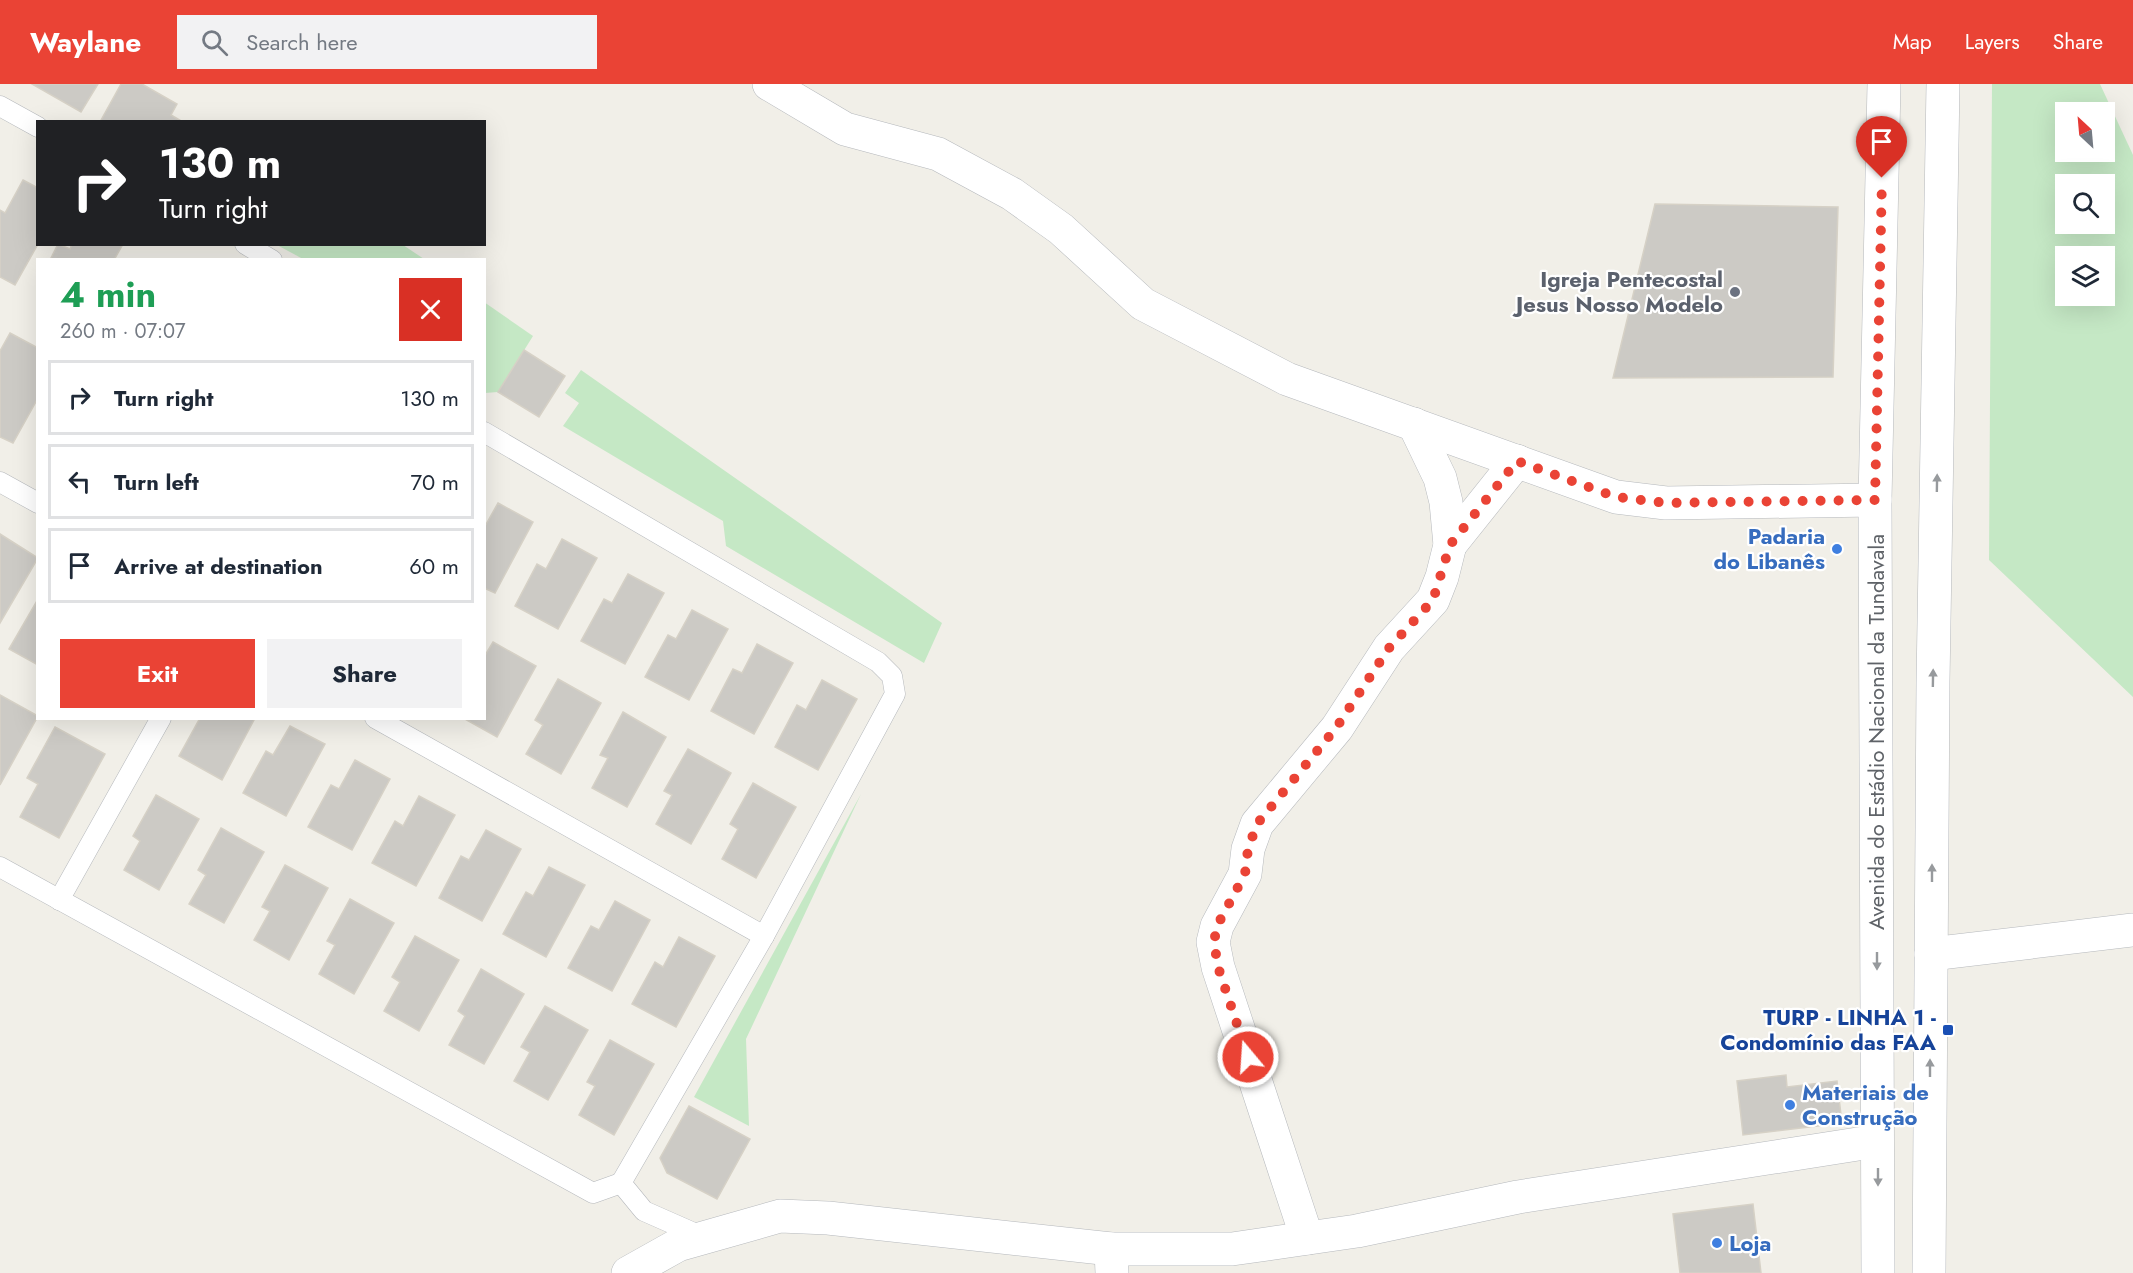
<!DOCTYPE html>
<html lang="en">
<head>
<meta charset="utf-8">
<style>
	:root { --surface:#fff; --page:#f2f2f3; --text:#1f2937; --muted:#747a83; --line:#e0e1e3; --accent:#ea4335 }
	body { margin:0; font-family:Jost,sans-serif; background:var(--page); color:var(--text); height:100vh; display:flex; flex-direction:column; font-size:22px; white-space:nowrap }
	* { box-sizing:border-box; margin:0 }
	p { font-size:20px; color:var(--muted) }
	.icon { flex:none; width:33px; height:33px; fill:none; stroke:currentColor; stroke-width:2; stroke-linecap:round; stroke-linejoin:round }
	.map { position:relative; flex:1; overflow:hidden }
	.details { position:absolute; left:36px; top:174px; width:450px; height:462px; display:flex; flex-direction:column; background:var(--surface); border-radius:0px; box-shadow:0 6px 24px #0002 }
	.details>* { flex:none }
	.top-card { position:absolute; left:36px; top:36px; width:450px; height:126px; border-radius:0px; box-shadow:0 6px 24px #0002; background:#202124; color:#fff; overflow:hidden }
	.needle { width:39px; rotate:334deg }
	.tools { position:absolute; left:2055px; top:18px; display:grid; gap:12px }
	.tools a { display:grid; place-items:center; width:60px; height:60px; border-radius:0px; background:var(--surface); box-shadow:0 6px 24px #0002; font-size:30px }
	.pin { position:absolute; display:grid; place-items:center; width:51px; height:51px; color:#fff; margin:-62px -26px; border-radius:50% 50% 50% 0; rotate:-45deg; box-shadow:0 0 6px #0007 }
	.pin .icon { rotate:45deg }
	.me { position:absolute; width:66px; margin:-33px; rotate:342deg; stroke-linejoin:round; filter:drop-shadow(0 0 4px #0008) }
	.turn { display:flex; align-items:center; gap:21px; height:126px; padding:0 24px; font-size:27px }
	.turn .icon { width:78px; height:78px; stroke-width:2.5 }
	.turn b { display:block; font-size:42px; line-height:51px }
	.round { display:grid; place-items:center; flex:none; width:63px; height:63px; border-radius:0px; background:var(--page) }
	.head { display:flex; align-items:center; justify-content:space-between; height:102px; padding:0 24px }
	h1 { font-size:36px; font-weight:700; line-height:45px; color:#1e9e55 }
	.primary-button { display:flex; gap:12px; margin-top:auto; padding:12px 24px }
	.primary-button a { flex:1; height:69px; border-radius:0px; background:var(--accent); color:#fff; font-size:24px; font-weight:700; line-height:69px; text-align:center }
	.primary-button a+a { background:var(--page); color:var(--text) }
	ul { padding:0; list-style:none }
	li { display:flex; align-items:center; gap:18px; height:75px; margin:0 12px 9px; padding:0 12px; border:3px solid var(--line); border-radius:0px }
	li div { flex:1 }
	li b { display:block; font-size:22px }
	li em { font-style:normal }
	header { display:flex; align-items:center; gap:36px; box-sizing:border-box; height:84px; padding:0 30px; background:var(--accent); color:#fff }
	header strong { font-size:28px }
	nav { display:flex; gap:33px; margin-inline-start:auto; font-size:21px }
	.search { width:420px; height:54px; background:var(--page); display:flex; align-items:center; gap:15px; box-sizing:border-box; padding:0 21px; border-radius:0px; color:var(--muted); font-size:22px }
	.map>svg:first-child { display:block }
	.green { fill:#c5e8c5; fill-rule:evenodd }
	.building { fill:#cccac5; stroke:#d6d1c6; stroke-width:1.5 }
	.lines { fill:none; stroke-linecap:round; stroke-linejoin:round }
	.service-casing { stroke:#b5b8bc; stroke-width:21 }
	.minor-casing { stroke:#b5b8bc; stroke-width:34 }
	.tertiary-casing { stroke:#b5b8bc; stroke-width:34 }
	.service { stroke:#fff; stroke-width:20 }
	.minor { stroke:#fff; stroke-width:33 }
	.tertiary { stroke:#fff; stroke-width:33 }
	.oneway { fill:#979a9d }
	.route { stroke:#ea4335; stroke-width:10; stroke-dasharray:0 18 }
	.worship-dot { fill:#6b7280; stroke:#fff; stroke-width:2 }
	.shop-dot { fill:#3f7fe0; stroke:#fff; stroke-width:2 }
	.transit-dot { fill:#1a4fb4; stroke:#fff; stroke-width:2 }
	.labels { text-anchor:middle; dominant-baseline:central; stroke-width:4.5; stroke-linejoin:round; paint-order:stroke }
	.worship-label { font-size:22px; font-weight:bold; fill:#5b616d; stroke:#fff; text-anchor:end }
	.shop-label { font-size:22px; font-weight:bold; fill:#366cbe; stroke:#fff; text-anchor:start }
	.street-label { font-size:22px; fill:#5f6368; stroke:#fff }
	.transit-label { font-size:22px; font-weight:bold; fill:#164399; stroke:#fff; text-anchor:end }
</style>
</head>
<body>
<header>
<strong>Waylane</strong>
<div class="search"><svg class="icon" aria-label="search" viewBox="0 0 24 24"><circle cx="10" cy="10" r="6"/><path d="M15 15l6 6"/></svg>Search here</div>
<nav><a>Map</a><a>Layers</a><a>Share</a></nav>
</header>
<div class="map">
<svg width="2133" height="1189" viewBox="0 0 2133 1189">
	<rect width="100%" height="100%" fill="#f1efe8"/>
	<g class="green">
		<path d="M1992,0h108l33,71v542l-144,-137zM2066,28h38v40h-38zM2104,100v40h-38v-40zM2066,172h38v40h-38z"/>
		<path d="M277,161h126l21,14h-121z"/>
		<path d="M484,218l49,34 -35,56 -13,1z"/>
		<path d="M581,286l361,253 -18,40 -198,-117 -3,-25 -160,-95 16,-23 -14,-10z"/>
		<path d="M861,710l-115,245 3,87 -55,-29z"/>
	</g>
	<g class="building">
		<path d="M32,0h66l-17,28z"/>
		<path d="M121,0h21l35,20 -6,11 12,7h-83z"/>
		<path d="M23,96l15,8v56l-23,41 -15,-8v-67l5,3z"/>
		<path d="M1655,120l183,3 -5,170 -220,1z"/>
		<path d="M58,160l12,5 2,-5h51l-9,16h-64z"/>
		<path d="M10,249l28,15v50l-25,45 -13,-6v-86z"/>
		<path d="M524,266l41,26 -26,41 -41,-25z"/>
		<path d="M498,419l35,19 -38,71 -11,-5v-60z"/>
		<path d="M0,450l38,24 -38,65z"/>
		<path d="M562,455l35,19 -39,71 -43,-23 22,-42 9,5z"/>
		<path d="M628,490l36,19 -39,71 -44,-23 23,-42 8,4z"/>
		<path d="M38,515v66l-29,-16z"/>
		<path d="M692,526l36,19 -39,71 -44,-23 23,-42 8,4z"/>
		<path d="M493,558l43,24 -39,71 -34,-19h21v-61z"/>
		<path d="M757,560l36,19 -39,71 -43,-23 22,-42 9,4z"/>
		<path d="M558,595l43,24 -40,71 -35,-20 17,-29 -8,-5z"/>
		<path d="M822,596l35,19 -39,71 -43,-23 22,-42 9,5z"/>
		<path d="M0,611l38,21 -38,69z"/>
		<path d="M623,628l43,25 -39,70 -35,-19 16,-30 -8,-3z"/>
		<path d="M200,634h55l-33,62 -43,-24z"/>
		<path d="M290,642l35,18 -39,72 -43,-23 23,-42 7,4z"/>
		<path d="M55,643l50,27 -46,84 -39,-21 18,-33 -11,-6z"/>
		<path d="M688,665l43,24 -40,71 -35,-20 16,-29 -8,-4z"/>
		<path d="M355,676l35,19 -38,71 -44,-23 23,-42 8,4z"/>
		<path d="M753,699l43,24 -40,71 -34,-19 16,-30 -8,-5z"/>
		<path d="M156,711l43,24 -40,71 -35,-20 16,-29 -7,-5z"/>
		<path d="M419,712l36,19 -39,71 -44,-23 23,-42 8,5z"/>
		<path d="M221,744l43,24 -40,71 -35,-19 17,-29 -8,-5z"/>
		<path d="M486,746l35,19 -39,72 -43,-23 22,-42 8,4z"/>
		<path d="M285,781l43,23 -39,72 -35,-20 16,-29 -8,-4z"/>
		<path d="M549,783l36,18 -39,72 -43,-23 23,-42 7,4z"/>
		<path d="M350,815l44,24 -40,71 -35,-20 16,-29 -8,-4z"/>
		<path d="M615,817l35,19 -38,71 -44,-23 23,-42 8,4z"/>
		<path d="M415,852l44,24 -40,71 -35,-20 16,-29 -8,-5z"/>
		<path d="M679,853l36,19 -39,71 -44,-23 23,-42 8,5z"/>
		<path d="M481,885l43,25 -40,70 -35,-19 16,-29 -7,-5z"/>
		<path d="M545,922l43,24 -40,70 -34,-19 16,-29 -9,-5z"/>
		<path d="M610,956l44,24 -40,71 -35,-20 16,-29 -8,-4z"/>
		<path d="M1786,991l1,12 50,-6 5,42 -99,12 -6,-54z"/>
		<path d="M689,1022l61,33 -33,60 -50,-26 -7,-15z"/>
		<path d="M1753,1120l8,69h-81l-7,-59z"/>
	</g>
	<g class="lines">
		<g class="service-casing">
			<g id="service">
				<path d="M0,22l38,21"/>
				<path d="M245,160l27,16"/>
				<path d="M484,348l394,230 14,14 3,18 -131,242 -143,247 23,28 59,26"/>
				<path d="M0,398l38,21"/>
				<path d="M375,634l389,218"/>
				<path d="M0,783l593,326 28,-10"/>
				<path d="M59,816l102,-182"/>
			</g>
		</g>
		<g class="minor-casing">
			<g id="minor">
				<path d="M769,0l76,45 93,25 74,40 49,35 82,75 144,75 329,118 50,6 209,-3"/>
				<path d="M1450,461l67,-84"/>
				<path d="M1931,870l202,-24"/>
				<path d="M1307,1154l-89,-271 -5,-25 4,-16 28,-52 3,-25 9,-25 80,-96 52,-80 44,-48 9,-23 8,-32 -4,-43 -6,-24 -26,-54"/>
				<path d="M1111,1165l1,24"/>
			</g>
		</g>
		<g class="tertiary-casing">
			<g id="tertiary">
				<path d="M628,1189l50,-28 102,-29 48,2 283,31h121l125,-18 161,-34 359,-56"/>
				<path d="M1878,1189l-3,-773 9,-416"/>
				<path d="M1929,1189l4,-591 10,-598"/>
			</g>
		</g>
		<use href="#service" class="service"/>
		<use href="#minor" class="minor"/>
		<use href="#tertiary" class="tertiary"/>
	</g>
	<defs><path id="oneway-solid" d="M-6-.8H1V-3.2L6.5 0L1 3.2V.8H-6Z" transform="scale(1.5)"/></defs>
	<g class="oneway">
		<use href="#oneway-solid" transform="translate(1937 399) rotate(-89)"/>
		<use href="#oneway-solid" transform="translate(1933 594) rotate(-89)"/>
		<use href="#oneway-solid" transform="translate(1932 789) rotate(-90)"/>
		<use href="#oneway-solid" transform="translate(1877 877) rotate(90)"/>
		<use href="#oneway-solid" transform="translate(1930 984) rotate(-90)"/>
		<use href="#oneway-solid" transform="translate(1878 1093) rotate(90)"/>
	</g>
	<g class="lines">
		<path class="route" d="M1248,973l-30,-90 -4,-25 3,-16 28,-52 3,-25 9,-25 79,-96 53,-80 44,-48 17,-55 67,-84 99,36 50,6 209,-3 7,-322"/>
	</g>
	<circle class="worship-dot" cx="1735" cy="208" r="6"/>
	<g class="shop-dot">
		<circle cx="1837" cy="465" r="6"/>
		<circle cx="1790" cy="1021" r="6"/>
		<circle cx="1717" cy="1159" r="6"/>
	</g>
	<rect class="transit-dot" x="1942" y="940" width="12" height="12" rx="3"/>
	<g class="labels">
		<g class="worship-label">
			<text x="1723" y="195">Igreja Pentecostal<tspan x="1723" dy="25">Jesus Nosso Modelo</tspan></text>
		</g>
		<g class="shop-label">
			<text x="1825" y="452" text-anchor="end">Padaria<tspan x="1825" dy="25">do Libanês</tspan></text>
			<text x="1802" y="1008">Materiais de<tspan x="1802" dy="25">Construção</tspan></text>
			<text x="1729" y="1159">Loja</text>
		</g>
		<g class="street-label">
			<text transform="translate(1876 648) rotate(-90)">Avenida do Estádio Nacional da Tundavala</text>
		</g>
		<g class="transit-label">
			<text x="1936" y="933">TURP - LINHA 1 -<tspan x="1936" dy="25">Condomínio das FAA</tspan></text>
		</g>
	</g>
</svg>
<div class="tools">
<a><svg class="needle" viewBox="-14 -14 28 28"><path d="M0-13l5 13h-10z" fill="#e53935"/><path d="M0 13l5-13h-10z" fill="#747a83"/></svg></a>
<a><svg class="icon" aria-label="search" viewBox="0 0 24 24"><circle cx="10" cy="10" r="6"/><path d="M15 15l6 6"/></svg></a>
<a><svg class="icon" aria-label="layers" viewBox="0 0 24 24"><path d="M12 4l9 5-9 5-9-5zM3 14l9 5 9-5"/></svg></a>
</div>
<div class="pin" style="left:1882px;top:94px;background:#d93025"><svg class="icon" aria-label="arrive" viewBox="0 0 24 24"><path d="M6 21V4h12l-3 4 3 4H6"/></svg></div>
<svg class="me" style="left:1248px;top:973px" viewBox="-20 -20 40 40"><circle r="17" fill="#ea4335" stroke="#fff" stroke-width="3"/><path d="M0-11L8 9 0 5-8 9z" fill="#fff"/></svg>
<div class="top-card">
<div class="turn"><svg class="icon" aria-label="right" viewBox="0 0 24 24"><path d="M7 20v-9h11M14 6l5 5-5 5"/></svg><div><b>130 m</b>Turn right</div></div>
</div>
<section class="details">
<div class="head"><div><h1>4 min</h1><p>260 m · 07:07</p></div><a class="round" style="background:#d93025;color:#fff"><svg class="icon" aria-label="close" viewBox="0 0 24 24"><path d="M6 6l12 12M18 6L6 18"/></svg></a></div>
<ul>
<li><svg class="icon" aria-label="right" viewBox="0 0 24 24"><path d="M7 20v-9h11M14 6l5 5-5 5"/></svg><div><b>Turn right</b></div><em>130 m</em></li>
<li><svg class="icon" aria-label="left" viewBox="0 0 24 24"><path d="M17 20v-9H6M10 6l-5 5 5 5"/></svg><div><b>Turn left</b></div><em>70 m</em></li>
<li><svg class="icon" aria-label="arrive" viewBox="0 0 24 24"><path d="M6 21V4h12l-3 4 3 4H6"/></svg><div><b>Arrive at destination</b></div><em>60 m</em></li>
</ul>
<div class="primary-button"><a>Exit</a><a>Share</a></div>
</section>
</div>
</body>
</html>
